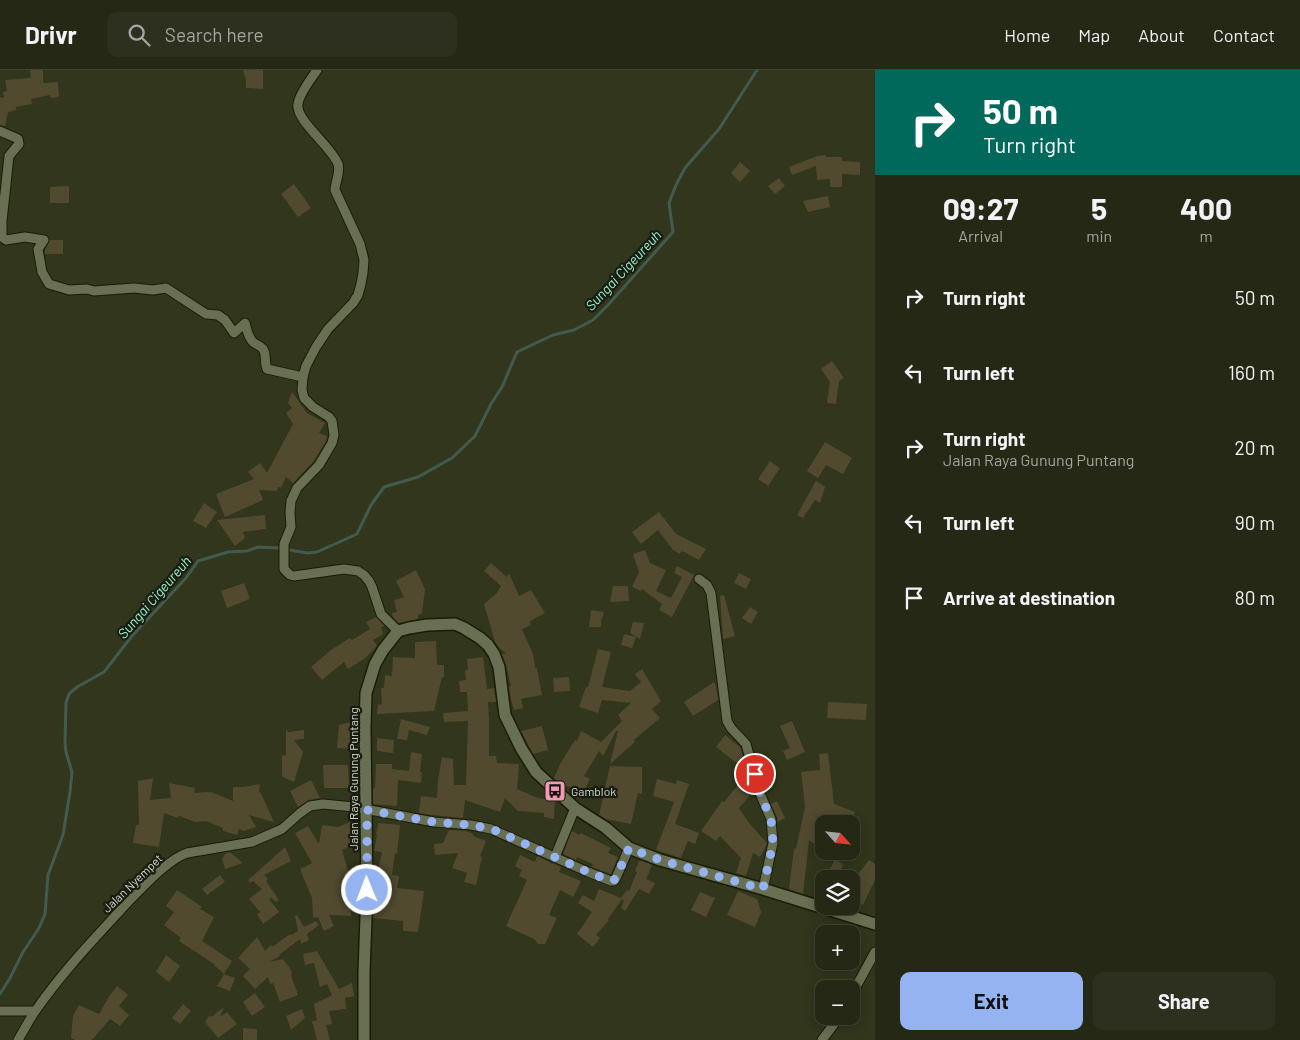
<!DOCTYPE html>
<html lang="en">
<head>
<meta charset="utf-8">
<style>
	:root { --surface:#252815; --page:#2d301e; --text:#f1f3f6; --muted:#a3a6a0; --line:#424434; --accent:#95b2f1 }
	body { margin:0; font-family:Barlow,sans-serif; background:var(--page); color:var(--text); height:100vh; display:flex; flex-direction:column; font-size:19px; white-space:nowrap }
	* { box-sizing:border-box; margin:0 }
	p { font-size:16px; color:var(--muted) }
	.icon { flex:none; width:28px; height:28px; fill:none; stroke:currentColor; stroke-width:2; stroke-linecap:round; stroke-linejoin:round }
	.map { position:relative; flex:1; overflow:hidden }
	.side { display:flex; flex-direction:column; background:var(--surface); width:425px }
	.side>* { flex:none }
	.banner { background:#00695c; color:#fff; overflow:hidden }
	.needle { width:32px; rotate:117deg }
	.tools { position:absolute; left:815px; top:745px; display:grid; gap:10px }
	.tools a { display:grid; place-items:center; width:45px; height:45px; border-radius:10px; background:var(--surface); box-shadow:0 2px 12px #0003,0 0 0 1px var(--line); font-size:25px }
	.pin { position:absolute; display:grid; place-items:center; width:42px; height:42px; color:#fff; margin:-21px; border:2px solid #fff; border-radius:50%; box-shadow:0 1px 5px #0007 }
	.me { position:absolute; width:55px; margin:-28px; rotate:359deg; stroke-linejoin:round; filter:drop-shadow(0 0 4px #0008) }
	.turn { display:flex; align-items:center; gap:18px; height:105px; padding:0 25px; font-size:22px }
	.turn .icon { width:65px; height:65px; stroke-width:2.5 }
	.turn b { display:block; font-size:35px; line-height:42px }
	.eta { display:flex; justify-content:space-evenly; align-items:center; height:85px; text-align:center }
	.eta b { font-size:30px; font-weight:700; line-height:35px }
	.cta { display:flex; gap:10px; margin-top:auto; padding:10px 25px }
	.cta a { flex:1; height:58px; border-radius:10px; background:var(--accent); color:#111; font-size:20px; font-weight:700; line-height:58px; text-align:center }
	.cta a+a { background:var(--page); color:var(--text) }
	ul { padding:0; list-style:none }
	li { display:flex; align-items:center; gap:15px; height:75px; padding:0 25px }
	li div { flex:1 }
	li b { display:block; font-size:19px }
	li em { font-style:normal }
	header { display:flex; align-items:center; gap:30px; box-sizing:border-box; height:70px; padding:0 25px; background:var(--surface); border-bottom:1px solid var(--line) }
	header strong { font-size:24px }
	nav { display:flex; gap:28px; margin-inline-start:auto; font-size:18px }
	.search { width:350px; height:45px; background:var(--page); display:flex; align-items:center; gap:12px; box-sizing:border-box; padding:0 18px; border-radius:10px; color:var(--muted); font-size:19px }
	main { display:flex; flex:1; min-height:0 }
	.map>svg:first-child { display:block }
	.lines { fill:none; stroke-linecap:round; stroke-linejoin:round }
	.stream { stroke:#425b4e; stroke-width:3 }
	.building { fill:#514a2f }
	.minor-casing { stroke:#191d04; stroke-width:11 }
	.tertiary-casing { stroke:#191d04; stroke-width:14 }
	.minor { stroke:#686f53; stroke-width:9 }
	.tertiary { stroke:#686f53; stroke-width:11 }
	.route { stroke:#95b2f1; stroke-width:9; stroke-dasharray:0 16.2 }
	.labels { text-anchor:middle; dominant-baseline:central; stroke-width:4.5; stroke-linejoin:round; paint-order:stroke }
	.street-label { font-size:12px; fill:#d3d7c7; stroke:#191c11 }
	.poi-label { font-size:12px; fill:#d3d7c7; stroke:#191c11; text-anchor:start }
	.water-label { font-size:14px; font-style:italic; fill:#96f4cb; stroke:#191c11 }
</style>
</head>
<body>
<header>
<strong>Drivr</strong>
<div class="search"><svg class="icon" aria-label="search" viewBox="0 0 24 24"><circle cx="10" cy="10" r="6"/><path d="M15 15l6 6"/></svg>Search here</div>
<nav><a>Home</a><a>Map</a><a>About</a><a>Contact</a></nav>
</header>
<main>
<div class="map">
<svg width="875" height="970" viewBox="0 0 875 970">
	<rect width="100%" height="100%" fill="#31361c"/>
	<g class="lines">
		<path class="stream" d="M0,924l10,-16 13,-26 16,-24 6,-14 3,-39 15,-40 7,-43 2,-20 -6,-20 -1,-9 1,-40 3,-9 8,-7 27,-15 28,-36 54,-58 12,-17 30,-9 19,-1 11,-4 20,1 29,5 10,-1 40,-18 14,-29 13,-18 34,-10 34,-19 23,-22 16,-32 11,-17 15,-35 36,-17 21,-5 19,-10 15,-15 65,-73 -4,-29 7,-18 9,-17 34,-39 38,-59"/>
	</g>
	<g class="building">
		<path d="M30,0h13v13l15,-1 1,15 -8,1 -1,-3 -19,4 1,5 -16,3v3l-8,2 -3,14 -5,-1v-28l4,1 -1,-6 4,-1 -2,-11 26,-2z"/>
		<path d="M243,0h20v19l-17,-1v-8z"/>
		<path d="M826,85v2h16v4l18,1v13l-18,-1v13h-12v-8l-13,1 -1,-14 -24,9 -3,-8 28,-11z"/>
		<path d="M740,92l10,9 -10,11 -9,-9z"/>
		<path d="M779,108l6,8 -10,8 -7,-8z"/>
		<path d="M294,114l17,24 -13,9 -17,-23z"/>
		<path d="M69,116v17h-19v-16z"/>
		<path d="M828,126l2,11 -22,5 -5,-11z"/>
		<path d="M50,170h13v14h-18v-4z"/>
		<path d="M832,291l12,17 -5,3 -3,23 -9,-1 3,-21 -9,-13z"/>
		<path d="M292,322l15,21 18,10 -6,10 8,3 -1,5 -12,20 -21,22 -7,-6 -5,11 -3,-1 -1,4 -18,-1 4,10 -38,17 -9,-23 38,-15 -6,-7 12,-9 7,10 26,-49 -7,-11 6,-5 -4,-5z"/>
		<path d="M825,372l27,16 -9,16 -17,-9 -8,13 -11,-7z"/>
		<path d="M770,391l10,7 -12,18 -10,-7z"/>
		<path d="M816,411l9,6 -5,16 -5,-3 -12,18 -6,-3z"/>
		<path d="M204,433l13,9 -11,16 -13,-7z"/>
		<path d="M659,442l17,22 30,15 -7,11 -17,-9 -2,3 -7,-4 -15,-20 -17,14 -9,-12z"/>
		<path d="M265,445l1,14 -23,3 2,6 -10,8 -18,-26z"/>
		<path d="M645,480l5,13 16,7 -10,21 15,7 11,-21 -8,-4 3,-7 17,9 -22,42 -13,-7 3,-6 -20,-15 -1,2 -9,-4 7,-15 -6,-18z"/>
		<path d="M491,493l16,14 2,-4 10,23 12,-6 14,23 -15,8 1,4 -9,4 11,25 2,14h2l5,27 -21,4 2,9 -9,2 -3,-10 -2,-13 2,-1 -5,-21 -4,-11 4,-1 -6,-4 -5,-7 -11,-38 12,-10 5,-8 -17,-15z"/>
		<path d="M416,500l9,19 -3,24 -4,2v4l-19,4 -6,-6 -1,-4 5,-1 -3,-12 10,-3 -8,-16z"/>
		<path d="M739,503l12,6 -5,10 -12,-6z"/>
		<path d="M244,513l6,16 -23,9 -6,-17z"/>
		<path d="M613,516h15l1,15 -19,1z"/>
		<path d="M724,525l11,41 -12,3 -3,-43z"/>
		<path d="M750,537l8,5 -7,12 -9,-6z"/>
		<path d="M591,540l13,2 -3,9v6h-12z"/>
		<path d="M376,547l9,9 -4,1 2,7 -10,6 4,6 -13,13 -16,10 -4,-7 -22,18 -11,-13 20,-17 19,-12 2,2 18,-11 -4,-7z"/>
		<path d="M633,552l11,1 -4,16 -10,-6z"/>
		<path d="M624,564l12,3 -4,11 -11,-3z"/>
		<path d="M436,571l1,24h7v12h-2l-8,34 -57,3 1,-10 4,1 -1,-17h3l1,-13 7,1 1,-19 22,1v-16z"/>
		<path d="M598,579l13,3 -9,35 28,4 11,-9 -6,-8 7,-5 19,32 -9,8 8,9 -26,22 1,2 -25,22 8,-33h-2l-13,25 -4,-5 -15,25 6,3 -10,20 -10,-5 3,-5 -15,-7 -4,-4 6,-14 15,-24 2,1 4,-10 20,11 21,-21 -4,-6 13,-12 -29,-3 -4,13 -19,-6 7,-20h2z"/>
		<path d="M483,587l4,32 7,-1 2,14h-8l1,17v37h7l1,7 22,1 -2,25 21,9 17,2 -1,19 -10,-2v-4l-26,-2 -13,-13 -5,14 -35,-12 -2,18 -30,-3 -14,-2 2,-17 16,2 1,-19 4,-22 11,2 1,26h12l2,-64 -24,1 -1,-9 25,-2 -1,-19h-7l-1,-11 7,-1 -1,-10h3l-1,-11z"/>
		<path d="M569,607l1,14 -16,1 -1,-14z"/>
		<path d="M714,612l2,4 2,14 -25,16 -9,-14z"/>
		<path d="M828,632l39,2 -1,16 -39,-2z"/>
		<path d="M401,649l29,8 -3,8 -18,-5 -2,10 -10,-1z"/>
		<path d="M355,651l-2,28 -16,-1 2,-23z"/>
		<path d="M792,651l13,31 -18,8 -4,-9 7,-3 -10,-22z"/>
		<path d="M542,656l6,24 -15,4 -12,-23z"/>
		<path d="M286,659l2,3 16,-2v9l-10,1 9,12 -9,30 -11,-5 -1,-3v-19l4,1z"/>
		<path d="M725,665l15,12 3,11 -5,6 -22,-17z"/>
		<path d="M377,668l17,2 -1,13 -16,-2z"/>
		<path d="M411,682l11,2 -2,18h2l-1,11 -23,-3 -1,26 -24,-2v-14l1,-2h1l1,-24h16v5l17,2z"/>
		<path d="M828,683l6,51 21,8 -4,12h-8l-15,-6v6h-4v27l-15,-11 -6,54 -14,-5 5,-41 2,1 9,-42 -4,-35 19,-2 -1,-16z"/>
		<path d="M323,695h25l1,23h-25z"/>
		<path d="M610,696l32,1v27l-4,-1 -7,31 -25,-5 -7,-4z"/>
		<path d="M153,708l-3,22 21,-2 -2,-15 26,5 -1,5 17,-1 22,9v-14h10l17,-3 -1,8 2,1 13,29 -25,-7 7,12 -12,4 -5,-2 -2,6 -14,-4v-3l-17,-7 -11,1 -16,-6 -1,2 -14,-5 -5,34 -26,-4 3,-18h3l-1,-44z"/>
		<path d="M657,709l19,5 1,-4 12,4 -14,40 24,9 -4,11 -7,-3 -7,17 -25,-8 18,-48 -21,-6z"/>
		<path d="M311,710l9,18 -11,2 -11,7 -8,-16z"/>
		<path d="M742,710l10,8 1,4 -14,16 10,15 18,20 -2,5 -5,9 -7,-4 -7,23 -10,-3 5,-15 -21,-22 -4,5 -15,-10 21,-30 2,1z"/>
		<path d="M777,731l8,17 -7,4 -1,-5 -6,-13z"/>
		<path d="M350,752l7,13 -3,9 -12,6 11,37 -6,2 -1,14h6l-1,13 -22,-1 5,11 -10,5 -6,-14 -5,1 -1,-20 -12,-29 12,-6 -17,-30 13,-7 11,18 3,-19 16,2z"/>
		<path d="M378,753l22,2 -3,29 -2,-1 -3,22 7,1 -2,12 27,3 -6,41 -15,-1v-10l-30,-3 1,-38 1,-6h2l5,-22 -8,-1 3,-16h-1z"/>
		<path d="M449,760l17,1 7,3v2l13,5 -6,15 2,1 -6,28 -12,-3 3,-9 -15,-5 6,-15 -23,2 -1,-11 9,-1z"/>
		<path d="M572,761l7,4 2,-2 30,15 -3,5 10,4 -7,17 -19,-7 1,-3 -16,-7 -1,3 -13,-6z"/>
		<path d="M285,777l6,14 -27,14 4,4 -2,2 13,19 -3,2 -5,-4 -2,1 10,13 -16,12 -6,-10 3,-2 -11,-13 13,-10 -9,-8 -3,2 -2,-3z"/>
		<path d="M824,781h20l-6,10 5,4 -5,11 -9,-5 6,-12z"/>
		<path d="M230,782l13,11 -18,6 -3,-10 4,-6z"/>
		<path d="M520,785l15,7 2,-6 14,7v2l1,-2 9,4 -2,5 22,9 -8,16 -13,-7 -11,25 8,3 -12,26h-7l-4,-5 -28,-13 21,-46 -8,-4 3,-6 -7,-4z"/>
		<path d="M869,790l6,4v16l-12,25 -12,-5v-21l3,1z"/>
		<path d="M639,791h3l10,4 -6,14 9,4 -6,11 -10,-5 -14,22 -4,-3 3,-7 -2,-2 -14,20 1,1 -13,15 4,3 -7,9 -16,-13 15,-22 -14,-9 5,-8 11,6 5,-12 22,9 6,-8 2,1 8,-19 -2,-1z"/>
		<path d="M220,805l5,7 -18,13 -5,-6z"/>
		<path d="M177,820l25,17 -2,2 14,8 -12,24 30,20 -8,13 -10,-9v-1l-35,-23 2,-3 -17,-13 10,-13 -8,-6z"/>
		<path d="M738,821l19,8 4,13 -6,15 -28,-12z"/>
		<path d="M700,822l15,6 -9,19 -15,-7z"/>
		<path d="M297,845l7,12 12,-6 3,4 -12,9 2,6 -8,4 -1,-5 -21,16 1,1 -11,6 14,-3 7,9 2,6 -1,1 7,20 -18,7 -7,-19 -3,1 -2,-7 -13,12 -12,-13 7,-7 -12,-11 19,-21 8,14 6,-6 1,2 18,-13 1,1 7,-4 -3,-15z"/>
		<path d="M317,881l22,38 13,-6 2,13 -9,2 1,11 -17,2 3,13 -6,1 4,15h-13l-5,-19 5,-1 -3,-16 18,-9 -5,-11 -7,3 -6,-24 -9,2 -2,-11z"/>
		<path d="M166,885l14,11 -11,16 -13,-10z"/>
		<path d="M224,904l11,4 -5,13 -13,-5z"/>
		<path d="M117,916l11,9 -9,11 10,9 -9,11 -10,-7 -18,21h-17l-4,-2 2,-22 6,-11 20,9 11,-19z"/>
		<path d="M255,923l10,14 -13,9 -9,-14z"/>
		<path d="M183,934l8,7 -11,13 -8,-6z"/>
		<path d="M224,937l-4,10 7,-5 10,12 -19,14 -13,-16 5,-7 1,2z"/>
		<path d="M302,939l3,9 -14,12 -5,-14z"/>
		<path d="M243,958l14,1v11h-14z"/>
	</g>
	<g class="lines">
		<g class="minor-casing">
			<g id="minor">
				<path d="M317,0c-6,9 -18,24 -19,34 -3,16 34,43 40,60 3,8 -3,18 -3,26l25,54 4,16 -1,13 -2,11 -3,11 -5,8 -25,26 -12,18 -10,19 -3,11 -1,13 2,8 9,9 16,10 3,4 2,14 -2,8 -13,22 -22,23 -6,13 -1,12 1,14 -7,17v25l6,6 4,1 50,-7 14,2 6,4 5,6 3,6 9,27 17,17"/>
				<path d="M0,61l16,7 2,1 1,5 -10,12 -7,65v16l4,3 19,-3 19,3 -6,9 4,23 7,12 20,6 18,-1 7,2 40,-3 19,2 13,-2 40,26 12,1 7,5 9,13 11,-10c2,6 3,15 8,19 3,3 7,3 10,7 4,6 1,13 4,20l36,8"/>
				<path d="M699,509l8,6 4,8 16,128 4,7 15,16 13,47 12,28 2,24 -10,46"/>
				<path d="M555,787l20,-49"/>
				<path d="M851,926l24,-44"/>
				<path d="M0,941h35"/>
				<path d="M18,970c6,-10 11,-20 18,-30 27,-39 60,-73 92,-108 15,-15 39,-42 59,-49l65,-11 30,-13 18,-16 10,-7 13,-2 31,3 80,15 37,3 20,4 97,43 23,9h3l2,-3 13,-30"/>
				<path d="M822,970l18,-24"/>
			</g>
		</g>
		<g class="tertiary-casing">
			<path id="tertiary" d="M364,970v-68l3,-82 -2,-162 1,-35 9,-29 8,-14 15,-19 11,-3 18,-3 28,-1 9,4 16,10 8,7 6,9 5,13 6,48 16,33 15,24 39,36 31,20 23,20 31,12 103,29 112,35"/>
		</g>
		<use href="#minor" class="minor"/>
		<use href="#tertiary" class="tertiary"/>
	</g>
	<g class="lines">
		<path class="route" d="M367,820v-80l67,12 37,3 21,4 96,43 23,9 3,-1 2,-2 13,-30 31,12 103,29 10,-46 -2,-24 -12,-28 -4,-17"/>
	</g>
	<defs>
		<g id="bus-square" transform="scale(1.125)"><rect x="-9" y="-9" width="18" height="18" rx="4" fill="#f19ab1" stroke="#191c11"/><path d="M-5-6H5V4H4V6H2V4H-2V6H-4V4H-5ZM-3.5-4V0h7V-4ZM-3.5 1.2v1.5H-2V1.2ZM2 1.2v1.5H3.5V1.2Z" fill="#111"/></g>
	</defs>
	<g fill-rule="evenodd">
		<use href="#bus-square" x="555" y="721"/>
	</g>
	<g class="labels">
		<g class="street-label">
			<text transform="translate(353 709) rotate(-90)">Jalan Raya Gunung Puntang</text>
			<text transform="translate(132 813) rotate(-44)">Jalan Nyempet</text>
		</g>
		<g class="poi-label">
			<text x="571" y="721">Gamblok</text>
		</g>
		<g class="water-label">
			<text transform="translate(623 200) rotate(-47)">Sungai Cigeureuh</text>
			<text transform="translate(154 527) rotate(-49)">Sungai Cigeureuh</text>
		</g>
	</g>
</svg>
<div class="tools">
<a><svg class="needle" viewBox="-14 -14 28 28"><path d="M0-13l5 13h-10z" fill="#e53935"/><path d="M0 13l5-13h-10z" fill="#a3a6a0"/></svg></a>
<a><svg class="icon" aria-label="layers" viewBox="0 0 24 24"><path d="M12 4l9 5-9 5-9-5zM3 14l9 5 9-5"/></svg></a>
<a>+</a>
<a>−</a>
</div>
<div class="pin" style="left:755px;top:704px;background:#d93025"><svg class="icon" aria-label="arrive" viewBox="0 0 24 24"><path d="M6 21V4h12l-3 4 3 4H6"/></svg></div>
<svg class="me" style="left:367px;top:820px" viewBox="-20 -20 40 40"><circle r="17" fill="#95b2f1" stroke="#fff" stroke-width="3"/><path d="M0-11L8 9 0 5-8 9z" fill="#fff"/></svg>
</div>
<section class="side">
<div class="banner">
<div class="turn"><svg class="icon" aria-label="right" viewBox="0 0 24 24"><path d="M7 20v-9h11M14 6l5 5-5 5"/></svg><div><b>50 m</b>Turn right</div></div>
</div>
<div class="eta">
<div><b>09:27</b><p>Arrival</p></div>
<div><b>5</b><p>min</p></div>
<div><b>400</b><p>m</p></div>
</div>
<ul>
<li><svg class="icon" aria-label="right" viewBox="0 0 24 24"><path d="M7 20v-9h11M14 6l5 5-5 5"/></svg><div><b>Turn right</b></div><em>50 m</em></li>
<li><svg class="icon" aria-label="left" viewBox="0 0 24 24"><path d="M17 20v-9H6M10 6l-5 5 5 5"/></svg><div><b>Turn left</b></div><em>160 m</em></li>
<li><svg class="icon" aria-label="right" viewBox="0 0 24 24"><path d="M7 20v-9h11M14 6l5 5-5 5"/></svg><div><b>Turn right</b><p>Jalan Raya Gunung Puntang</p></div><em>20 m</em></li>
<li><svg class="icon" aria-label="left" viewBox="0 0 24 24"><path d="M17 20v-9H6M10 6l-5 5 5 5"/></svg><div><b>Turn left</b></div><em>90 m</em></li>
<li><svg class="icon" aria-label="arrive" viewBox="0 0 24 24"><path d="M6 21V4h12l-3 4 3 4H6"/></svg><div><b>Arrive at destination</b></div><em>80 m</em></li>
</ul>
<div class="cta"><a>Exit</a><a>Share</a></div>
</section>
</main>
</body>
</html>
